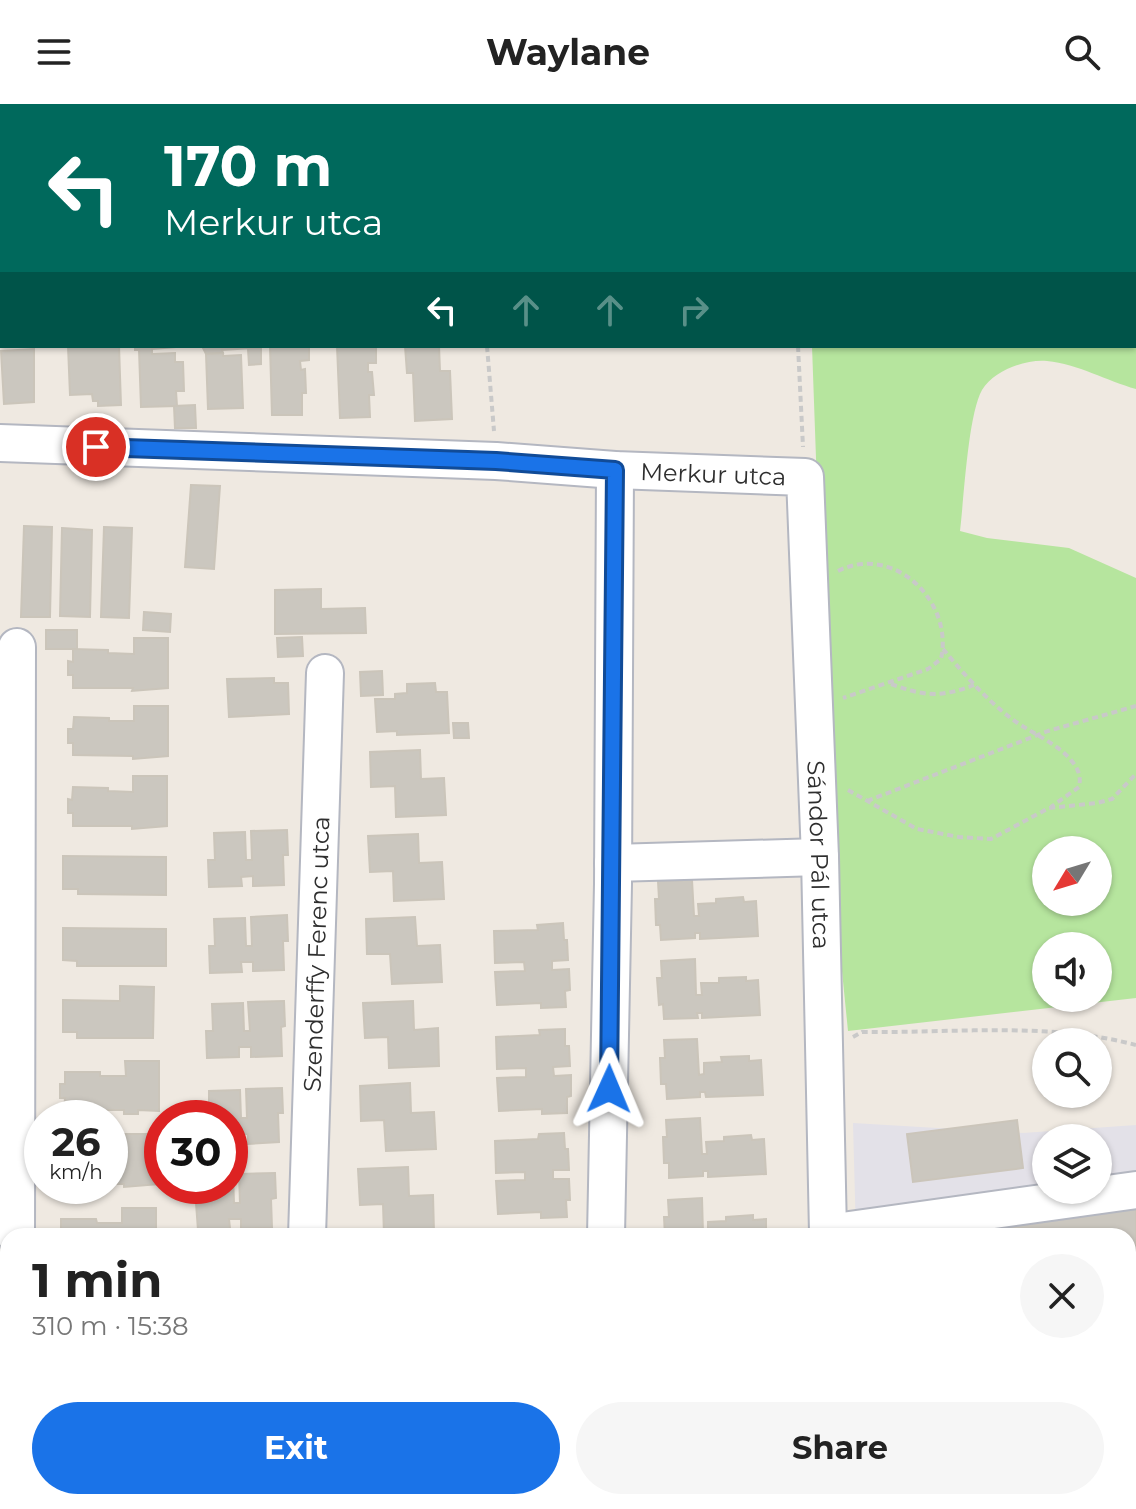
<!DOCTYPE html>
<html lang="en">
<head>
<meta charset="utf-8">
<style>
	:root { --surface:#fff; --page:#f6f6f6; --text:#222; --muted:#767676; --accent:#1a73e8 }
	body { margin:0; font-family:Montserrat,sans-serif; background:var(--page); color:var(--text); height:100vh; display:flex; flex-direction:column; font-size:30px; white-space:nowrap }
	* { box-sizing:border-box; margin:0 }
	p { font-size:26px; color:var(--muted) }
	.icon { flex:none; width:44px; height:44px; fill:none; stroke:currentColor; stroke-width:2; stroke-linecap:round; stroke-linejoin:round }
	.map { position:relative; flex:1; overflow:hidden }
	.sheet { position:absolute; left:0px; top:1124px; width:1136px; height:282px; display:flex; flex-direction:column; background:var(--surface); border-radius:24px 24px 0 0; box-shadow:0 2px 6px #0004 }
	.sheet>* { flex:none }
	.banner { position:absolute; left:0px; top:0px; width:1136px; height:244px; box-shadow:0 2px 6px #0004; background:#00695c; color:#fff; overflow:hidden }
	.needle { width:52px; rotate:232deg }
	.fabs { position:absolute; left:1032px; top:732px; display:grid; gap:16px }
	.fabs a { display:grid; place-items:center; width:80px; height:80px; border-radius:50%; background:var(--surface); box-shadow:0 2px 6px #0004; font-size:40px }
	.speed { position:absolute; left:24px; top:996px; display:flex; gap:16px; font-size:40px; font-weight:700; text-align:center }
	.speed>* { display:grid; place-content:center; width:104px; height:104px; border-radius:50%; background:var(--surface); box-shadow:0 2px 6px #0004; line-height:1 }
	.speed small { font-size:20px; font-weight:400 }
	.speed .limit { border:12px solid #d22; background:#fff; color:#111 }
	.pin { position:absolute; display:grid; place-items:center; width:68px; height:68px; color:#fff; margin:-34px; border:4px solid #fff; border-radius:50%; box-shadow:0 2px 8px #0007 }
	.me { position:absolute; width:88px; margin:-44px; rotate:1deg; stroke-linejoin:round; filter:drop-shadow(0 0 6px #0008) }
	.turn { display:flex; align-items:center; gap:28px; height:168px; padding:0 32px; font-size:36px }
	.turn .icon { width:104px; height:104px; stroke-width:2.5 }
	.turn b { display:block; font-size:56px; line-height:68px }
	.lanes { display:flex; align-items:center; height:76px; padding:0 32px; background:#0003; justify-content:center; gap:40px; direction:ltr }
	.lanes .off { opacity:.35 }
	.round { display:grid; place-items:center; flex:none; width:84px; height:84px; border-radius:42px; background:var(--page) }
	.headline { display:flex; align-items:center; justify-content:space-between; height:136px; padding:0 32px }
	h1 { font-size:48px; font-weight:700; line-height:60px }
	.button { display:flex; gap:16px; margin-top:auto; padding:16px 32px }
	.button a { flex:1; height:92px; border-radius:48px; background:var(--accent); color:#fff; font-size:32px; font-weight:700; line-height:92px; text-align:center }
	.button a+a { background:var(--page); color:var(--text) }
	header { display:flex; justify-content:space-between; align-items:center; height:104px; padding:0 32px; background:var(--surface); font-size:36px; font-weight:700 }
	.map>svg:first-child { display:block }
	.industrial { fill:#e3e1e8; fill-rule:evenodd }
	.green { fill:#b6e59e; fill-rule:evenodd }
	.building { fill:#cbc7bf; stroke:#cbc5ba; stroke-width:2 }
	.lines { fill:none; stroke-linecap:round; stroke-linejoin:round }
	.minor-casing { stroke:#b4b7c1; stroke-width:40 }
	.path { stroke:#c9c9c9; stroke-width:4; stroke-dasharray:6 4; stroke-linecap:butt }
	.minor { stroke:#fff; stroke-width:36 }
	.route-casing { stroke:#114b97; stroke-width:20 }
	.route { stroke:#1a73e8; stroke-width:14 }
	.labels { text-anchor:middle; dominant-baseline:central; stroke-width:6; stroke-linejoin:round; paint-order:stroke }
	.street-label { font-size:24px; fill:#2e2e2e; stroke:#fff }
</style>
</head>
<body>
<header><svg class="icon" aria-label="menu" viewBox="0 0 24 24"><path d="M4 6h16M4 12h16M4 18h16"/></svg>Waylane<svg class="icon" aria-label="search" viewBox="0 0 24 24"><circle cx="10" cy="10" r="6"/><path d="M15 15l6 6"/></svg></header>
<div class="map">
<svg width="1136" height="1405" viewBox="0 0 1136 1405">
	<rect width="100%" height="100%" fill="#efe9e1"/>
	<path class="industrial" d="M853,1019l170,10 113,-8v384h-273v-7h265v-266h-272zM1046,1034h52v52h-52z"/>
	<path class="green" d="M90,0h1046v285c-29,-8 -58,-25 -89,-28 -21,-2 -53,9 -65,29 -14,25 -18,108 -22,141l27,7 82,10 67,30v420l-288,33 -18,-180 -18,-505h322v-240h-1044zM1046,746h52v52h-52zM1046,842h52v52h-52z"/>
	<g class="building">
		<path d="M68,242h51l2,59 -23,1v-5h-5l-1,-7 -22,1z"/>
		<path d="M135,242h53l-36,3v5l23,-1v9h8l1,29h-8l1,15 -36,1 -2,-57h-4z"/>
		<path d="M202,242h50v2l-30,2 1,3 -17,1z"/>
		<path d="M270,242h39v14l-9,1 1,9 4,-1 1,24h-4v22h-30z"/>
		<path d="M337,242h39v17h-8v9h4l2,23h-5l1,22 -30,1z"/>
		<path d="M405,242h34l1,25h10l2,48 -37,2 -2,-48h-6z"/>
		<path d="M252,244h9v16l-12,1 -1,-16z"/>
		<path d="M34,245v53l-30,2 -3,-53z"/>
		<path d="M223,249v3l18,-1 2,53 -35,1 -2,-55z"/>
		<path d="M195,301l1,23h-21l-1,-22z"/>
		<path d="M191,381l29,1 -6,83 -29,-2z"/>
		<path d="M24,422l28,1 -2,90h-29z"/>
		<path d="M104,423l28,1 -3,90 -28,-1z"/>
		<path d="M62,424l30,2 -2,87 -30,-1z"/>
		<path d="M321,485v20l44,-1 1,25 -91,1v-44z"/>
		<path d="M144,508l27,2 -1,18 -27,-2z"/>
		<rect x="46" y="526" width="31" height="19"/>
		<path d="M302,533l1,19 -25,1 -1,-19z"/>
		<path d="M134,534h34v50l-36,3 1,-3h-60v-13h-5v-14l5,1v-13l35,1v3l26,1z"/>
		<path d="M382,567l1,24 -22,1 -1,-24z"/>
		<path d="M274,574v5h14l1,31 -60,3 -2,-38z"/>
		<path d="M435,579l1,9h11l2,41 -52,2v-4l-20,1 -2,-33h20v-5l12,-1v-9z"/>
		<path d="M134,602h34v50l-35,3v-3l-60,-1v-12h-5v-14h5l1,-12 35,1v3h25z"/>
		<path d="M453,619h15l1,15h-15z"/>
		<path d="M420,646l1,29 23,-1 2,37 -50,2 -1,-31 -24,1 -1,-35z"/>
		<path d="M133,672h34v50l-35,3v-3h-59v-13h-5v-14l4,1 1,-13 35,1v3l25,1z"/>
		<path d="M287,726l1,25h-5l1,30 -31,1v-10l-12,1 1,9 -33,1 -1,-27h7l-1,-27 31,-1 1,28h6l-1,-29z"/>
		<path d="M418,730l1,29 23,-1 2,37 -50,2 -1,-30 -23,1 -2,-36z"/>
		<path d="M63,752l103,1v38l-88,-1v-5h-15z"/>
		<path d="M692,776l2,36h5l-1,-12 18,-1v-4l27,-2 1,5 12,-1 2,35 -58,3v-6h-5v5l-34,2 -1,-15h-4l-1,-26h4l-1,-18z"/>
		<path d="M287,811l1,26h-5l1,29 -31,1v-9h-12l1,10 -32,1 -1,-27h6l-1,-27 31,-1 1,28h6l-1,-29z"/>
		<path d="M415,813l2,29 23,-1 2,37 -50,2 -2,-30h-23l-1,-35z"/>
		<path d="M563,819l1,17h3l1,20 -16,1v9l17,-1 1,21 -5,1 1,16 -25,1v-5l-44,2 -2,-33 30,-1 -1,-9 -29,1 -1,-32 44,-1 -1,-5z"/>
		<path d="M63,824l103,1v37h-89v-5l-14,-1z"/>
		<path d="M695,855l1,36h6l-1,-12h18v-5l27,-1v4l12,-1 2,35 -58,3v-5h-5l1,5 -34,1 -1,-15 -4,1 -2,-27h5l-1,-17z"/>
		<path d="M120,882l34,1 -1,51h-76v-6h-14v-32l57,1z"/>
		<path d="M284,897l1,25 -4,1 1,29 -31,1v-10h-12v10l-32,1 -1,-27h7l-1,-27 31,-1 1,28h6l-2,-29z"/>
		<path d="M413,897l1,29 24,-2 1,38 -50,2 -1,-31 -23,1 -2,-35z"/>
		<path d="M565,925v17h4l1,20 -17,1 1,9 17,-1v21l-4,1v16l-25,1v-5l-43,2 -2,-33 29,-1v-9l-29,1 -1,-32 44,-2 -1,-5z"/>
		<path d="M697,935l2,36 5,-1v-11l18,-1 -1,-5 28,-1v5l12,-1 2,35 -57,2 -1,-5h-5v5l-33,2 -1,-15h-5l-1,-26h5l-1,-18z"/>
		<path d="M125,957h34v50l-21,-1v4h-14v-4h-60l1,-12h-5v-14h5v-12h35v4h26z"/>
		<path d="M410,979l1,30 23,-1 2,37 -50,2 -2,-31 -23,1 -1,-35z"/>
		<path d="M282,984l1,25h-5l1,29 -31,2v-10h-12l1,10h-7v-26h-21v-27l31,-1 1,28h6l-1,-29z"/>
		<path d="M700,1014l2,36h5l-1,-12 18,-1v-4l27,-2 1,5 12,-1 2,35 -58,3v-6h-5v5l-34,2v-15h-5l-1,-26h4l-1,-17z"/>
		<path d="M1017,1016l6,48 -110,14 -6,-48z"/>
		<path d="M564,1029l1,16h3l1,21h-16v9h16l1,21h-4l1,17 -26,1v-6l-43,2 -2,-33 29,-1v-8l-29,1 -1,-32 43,-2 1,-5z"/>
		<path d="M125,1030h34v50l-35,3v-3h-14v-35h15z"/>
		<path d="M408,1063l1,29 24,-1 1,38 -50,2 -1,-31 -23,1 -2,-36z"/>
		<path d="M275,1069l1,25 -5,1 1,29 -31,1v-10h-12l1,10 -32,1 -2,-27h7l-1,-17h28v-11h3l1,28h6l-1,-29z"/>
		<path d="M702,1094l1,36h5v-12l18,-1v-4l27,-2v5l13,-1v17h-101l-1,-19h5l-1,-17z"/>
		<path d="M1136,1096v98l-8,1v-63h-208z"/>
		<path d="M122,1104h34v28h-100v-5h5v-12h35l1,4h25z"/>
		<path d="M174,1398h32l1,6 -32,1z"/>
		<path d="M527,1398h18v4l27,3h-49z"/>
		<path d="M662,1398h34l-1,7h-38l5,-1z"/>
		<rect x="736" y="1398" width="39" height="7"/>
	</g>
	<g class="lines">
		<g class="minor-casing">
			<g id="minor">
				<path id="s1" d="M0,339l496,18 119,9 190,7 15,380 8,376"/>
				<path d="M613,759l207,-6"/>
				<path d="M16,1132l1,-589"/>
				<path id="s2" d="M307,1132l18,-563"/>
				<path d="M606,1132l7,-352 2,-414"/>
				<path d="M828,1132v-3l308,-43"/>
				<path d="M841,1398v7"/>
				<path d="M16,1405v-7"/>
				<path d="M299,1405v-7"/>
				<path d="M601,1405l1,-7"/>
			</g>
		</g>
		<g class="path">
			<path d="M786,0v2"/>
			<path d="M391,2l2,-2"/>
			<path d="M0,11h2"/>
			<path d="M487,242l7,85"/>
			<path d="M798,242l5,101"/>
			<path d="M838,467c55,-28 116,30 103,88l-13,10 -85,29"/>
			<path d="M943,545c20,24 41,48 65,67 21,17 50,26 66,48 5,7 7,14 5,23l-28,20"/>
			<path d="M891,580c33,12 49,14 83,1"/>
			<path d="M848,686l69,39 42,8 32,2 58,-31 48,-5 15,-4 24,-25"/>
			<path d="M867,697l181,-70 88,-25"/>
			<path d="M853,933l9,-5h18c85,0 173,-9 256,13"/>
		</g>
		<use href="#minor" class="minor"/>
	</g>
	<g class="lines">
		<g class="route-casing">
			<path id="route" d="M96,343l400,14 119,9 -6,619"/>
		</g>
		<use href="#route" class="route"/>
	</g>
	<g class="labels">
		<g class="street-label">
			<text stroke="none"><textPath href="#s1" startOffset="714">Merkur utca</textPath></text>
			<text stroke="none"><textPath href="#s1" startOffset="1184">Sándor Pál utca</textPath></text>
			<text stroke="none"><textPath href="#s2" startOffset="282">Szenderffy Ferenc utca</textPath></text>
		</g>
	</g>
</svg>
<div class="fabs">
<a><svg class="needle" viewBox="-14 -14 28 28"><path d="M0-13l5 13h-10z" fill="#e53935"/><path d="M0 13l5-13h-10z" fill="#767676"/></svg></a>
<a><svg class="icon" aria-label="sound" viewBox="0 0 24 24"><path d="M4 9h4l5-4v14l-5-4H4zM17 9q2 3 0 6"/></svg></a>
<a><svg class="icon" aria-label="search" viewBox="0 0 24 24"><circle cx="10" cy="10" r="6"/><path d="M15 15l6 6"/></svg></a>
<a><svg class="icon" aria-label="layers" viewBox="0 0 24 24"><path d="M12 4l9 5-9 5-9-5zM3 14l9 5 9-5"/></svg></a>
</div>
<div class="speed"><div>26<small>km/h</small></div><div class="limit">30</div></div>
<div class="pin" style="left:96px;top:343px;background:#d93025"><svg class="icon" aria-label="arrive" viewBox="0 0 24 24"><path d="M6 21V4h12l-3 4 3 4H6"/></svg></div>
<svg class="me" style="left:609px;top:985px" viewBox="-20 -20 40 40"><path d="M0-17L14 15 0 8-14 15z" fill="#1a73e8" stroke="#fff" stroke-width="4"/></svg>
<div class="banner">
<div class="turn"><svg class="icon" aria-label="left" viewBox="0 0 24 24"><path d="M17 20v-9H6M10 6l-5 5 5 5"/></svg><div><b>170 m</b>Merkur utca</div></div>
<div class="lanes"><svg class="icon" aria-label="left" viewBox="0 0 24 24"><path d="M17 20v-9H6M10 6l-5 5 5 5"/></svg><svg class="icon off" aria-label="ahead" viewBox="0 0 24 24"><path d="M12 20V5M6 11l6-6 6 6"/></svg><svg class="icon off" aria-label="ahead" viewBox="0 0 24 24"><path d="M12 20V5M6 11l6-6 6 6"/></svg><svg class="icon off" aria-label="right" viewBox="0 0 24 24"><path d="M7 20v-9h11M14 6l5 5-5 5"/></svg></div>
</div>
<section class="sheet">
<div class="headline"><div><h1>1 min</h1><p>310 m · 15:38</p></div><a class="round"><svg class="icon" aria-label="close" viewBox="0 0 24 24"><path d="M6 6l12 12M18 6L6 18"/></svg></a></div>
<div class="button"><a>Exit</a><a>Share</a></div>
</section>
</div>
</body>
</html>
